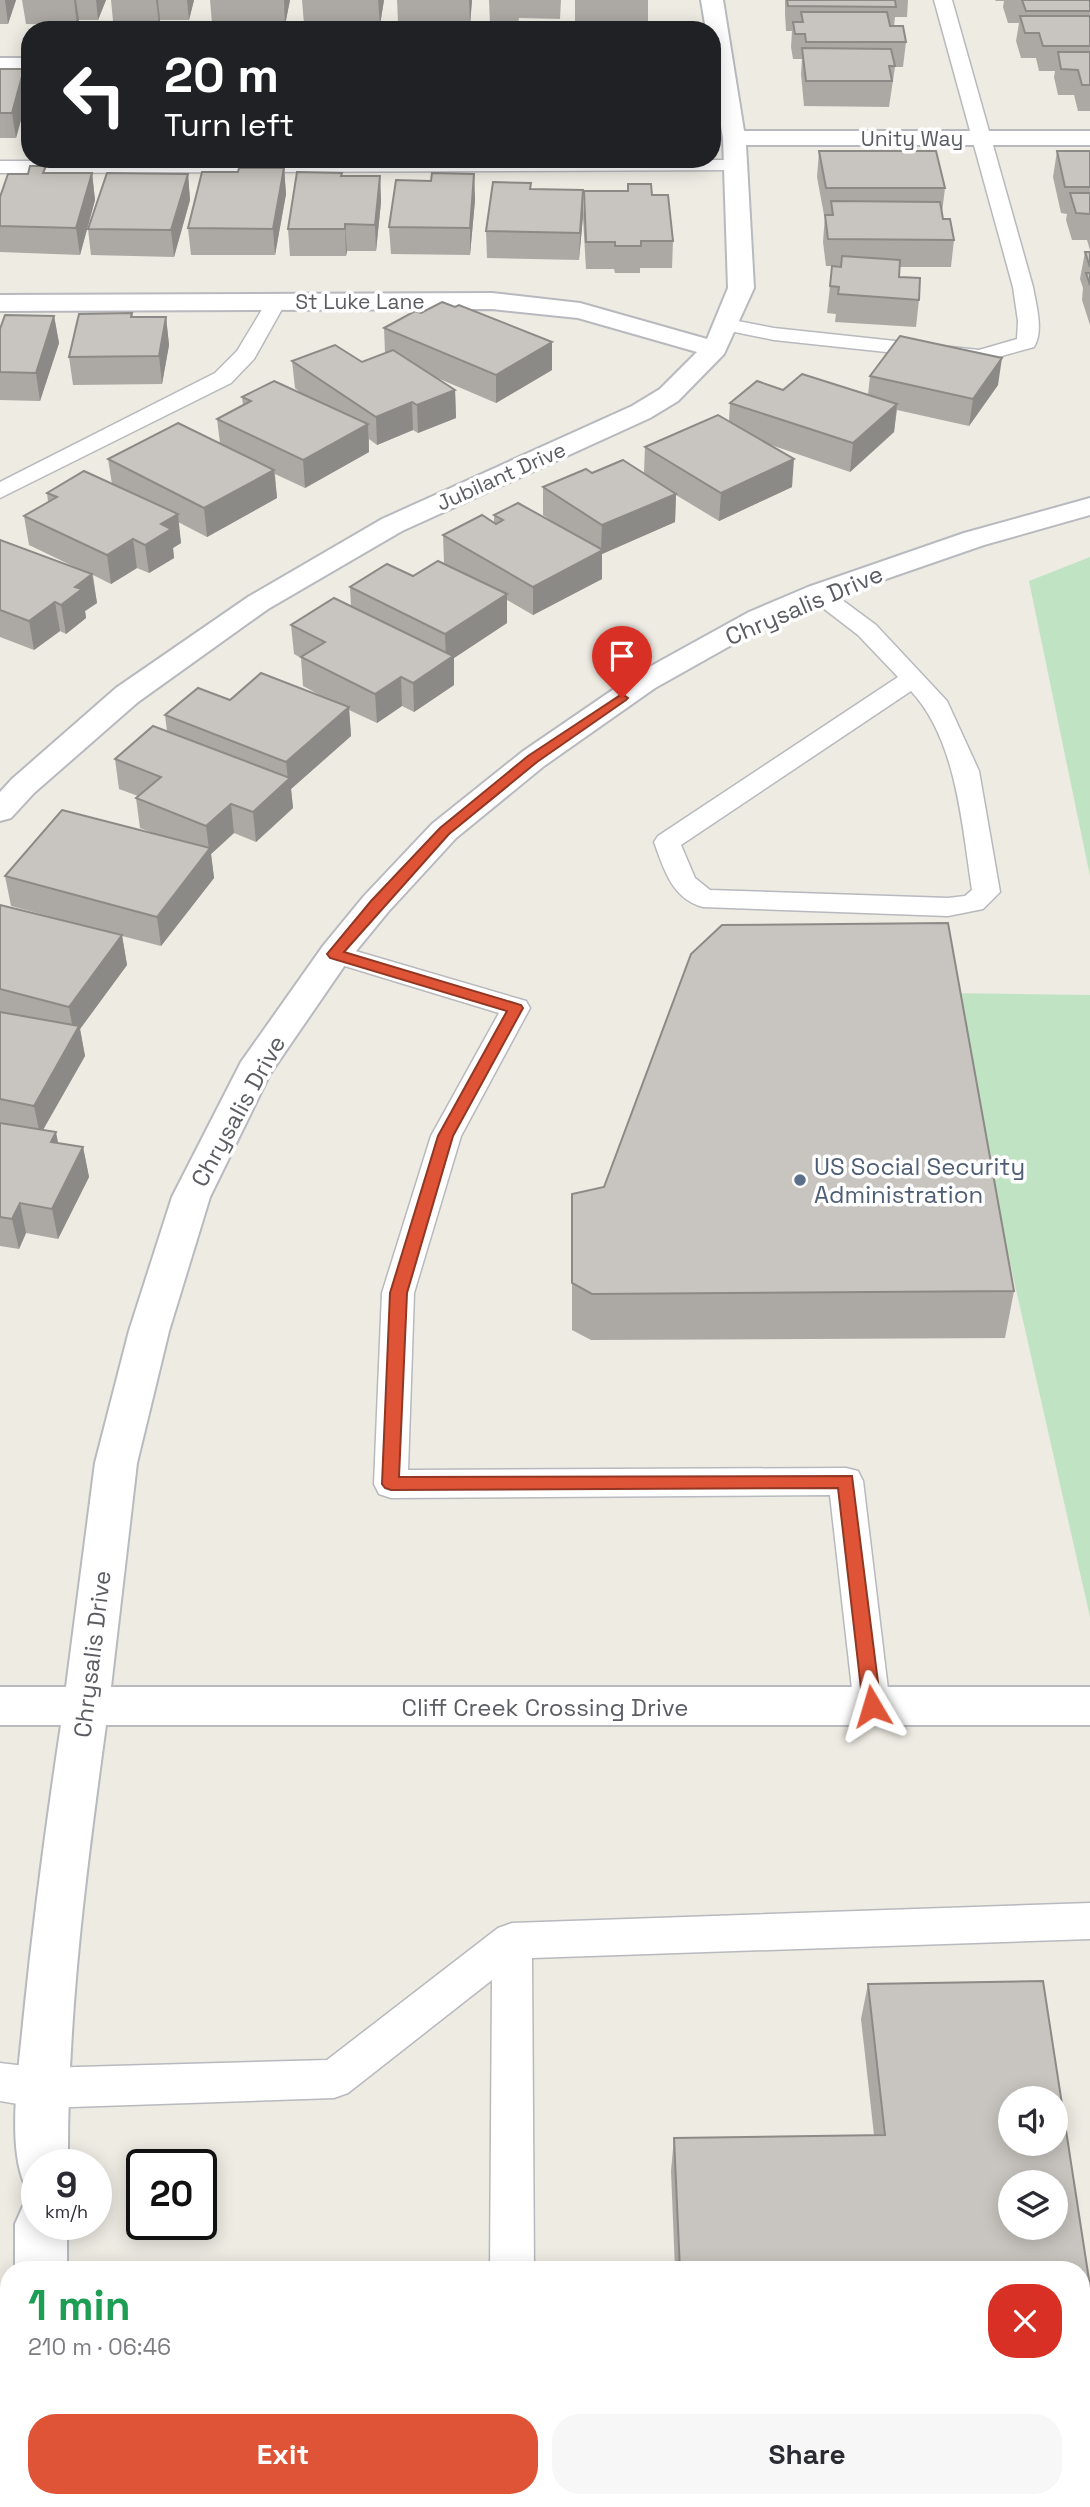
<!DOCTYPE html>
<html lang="en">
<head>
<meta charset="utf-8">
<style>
	:root { --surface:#fff; --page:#f7f7f7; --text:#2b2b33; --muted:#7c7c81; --accent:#df5436 }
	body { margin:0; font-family:"Space Grotesk",sans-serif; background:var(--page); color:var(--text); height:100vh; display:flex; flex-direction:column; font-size:26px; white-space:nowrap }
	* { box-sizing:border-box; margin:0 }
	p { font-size:23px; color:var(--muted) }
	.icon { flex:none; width:38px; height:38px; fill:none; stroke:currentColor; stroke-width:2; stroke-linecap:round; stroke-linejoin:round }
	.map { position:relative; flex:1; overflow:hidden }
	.side { position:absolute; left:0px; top:2261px; width:1090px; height:247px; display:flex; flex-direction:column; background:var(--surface); border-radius:28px 28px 0 0; box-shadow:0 4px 18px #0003 }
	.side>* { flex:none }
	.banner { position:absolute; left:21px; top:21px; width:700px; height:147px; border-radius:28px; box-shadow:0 4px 18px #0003; background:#202124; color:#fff; overflow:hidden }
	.fabs { position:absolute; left:998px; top:2086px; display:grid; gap:14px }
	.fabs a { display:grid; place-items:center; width:70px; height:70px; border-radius:50%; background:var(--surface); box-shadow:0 4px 18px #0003; font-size:35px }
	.speed { position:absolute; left:21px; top:2149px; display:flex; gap:14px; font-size:35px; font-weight:700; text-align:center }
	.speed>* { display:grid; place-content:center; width:91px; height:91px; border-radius:50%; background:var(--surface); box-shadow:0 4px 18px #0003; line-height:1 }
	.speed small { font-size:18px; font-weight:400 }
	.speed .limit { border:4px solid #111; border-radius:10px; background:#fff; color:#111 }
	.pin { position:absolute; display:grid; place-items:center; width:60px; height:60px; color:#fff; margin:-72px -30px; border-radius:50% 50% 50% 0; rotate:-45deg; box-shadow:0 0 7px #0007 }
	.pin .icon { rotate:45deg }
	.me { position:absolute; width:77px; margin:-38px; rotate:353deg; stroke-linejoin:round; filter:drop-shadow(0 0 5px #0008) }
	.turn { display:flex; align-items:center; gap:24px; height:147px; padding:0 28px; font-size:32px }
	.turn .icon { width:91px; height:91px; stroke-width:2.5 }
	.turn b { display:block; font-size:49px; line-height:60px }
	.round { display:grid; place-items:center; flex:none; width:74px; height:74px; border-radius:28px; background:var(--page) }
	.summary { display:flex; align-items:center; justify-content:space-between; height:119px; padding:0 28px }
	h1 { font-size:42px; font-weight:800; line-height:52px; color:#1e9e55 }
	.cta { display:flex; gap:14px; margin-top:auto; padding:14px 28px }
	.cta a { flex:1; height:80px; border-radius:28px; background:var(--accent); color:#fff; font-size:28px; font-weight:800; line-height:80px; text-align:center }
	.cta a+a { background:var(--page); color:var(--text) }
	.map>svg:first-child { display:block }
	.green { fill:#c0e3c3 }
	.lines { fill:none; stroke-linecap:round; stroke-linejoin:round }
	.lane-casing { stroke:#b8b9be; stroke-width:3 }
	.street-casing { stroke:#b8b9be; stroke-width:4 }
	.secondary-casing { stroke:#b8bac0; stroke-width:4 }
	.lane { fill:#fff; fill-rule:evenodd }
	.street { fill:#fff; fill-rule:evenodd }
	.secondary { fill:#fff; fill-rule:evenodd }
	.wall { fill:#aca9a5; fill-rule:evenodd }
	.shaded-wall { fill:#8c8a86 }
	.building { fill:#c8c5c0; stroke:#8c8a86; stroke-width:2; fill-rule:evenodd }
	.route { fill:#df5436; stroke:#913723; stroke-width:2 }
	.service-dot { fill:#5c6f8a; stroke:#fff; stroke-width:2.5 }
	.labels { text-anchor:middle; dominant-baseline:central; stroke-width:7; stroke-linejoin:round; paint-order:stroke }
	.far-street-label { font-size:21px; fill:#5b5d62; stroke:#fff }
	.street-label { font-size:24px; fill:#5b5d62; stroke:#fff }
	.service-label { font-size:24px; fill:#4e5e75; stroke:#fff; text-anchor:start }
</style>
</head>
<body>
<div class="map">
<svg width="1090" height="2507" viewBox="0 0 1090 2507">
	<rect width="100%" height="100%" fill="#edebe2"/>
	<g class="green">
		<path d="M1090,557v319l-61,-295z"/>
		<path d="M949,993l141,2v622z"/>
	</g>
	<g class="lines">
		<g class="lane-casing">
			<g id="lane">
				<path d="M934,0h18l81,287c3,18 11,44 1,60l-54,15 -206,-22 -54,-11 -3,-4 3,-4 7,-2 47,9 205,22 38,-11 1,-18 -5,-34z"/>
				<path d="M735,160l7,2 3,4 -3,4 -742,3v-12z"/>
				<path d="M276,296l7,2 3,4 -32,57 -23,24 -231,115v-16l215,-109 22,-22 32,-53z"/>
				<path d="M818,586l8,2 50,37 71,76 32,70 21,121 -17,17 -35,7 -245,-9c-31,-8 -39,-38 -49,-65l4,-6 240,-159 -40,-42 -48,-37 -4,-5 4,-5zM911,691c46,49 51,135 61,199l-7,6 -17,2 -238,-8 -15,-12 -14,-33z"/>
				<path d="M335,945l191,56 4,7 -69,128 -47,157 -6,177 438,-2 12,3 5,10 27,225 -5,11 -13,5 -13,-5 -5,-11 -24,-211 -439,3 -12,-4 -5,-10 8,-191 49,-157 68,-123 -174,-53 -4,-6 4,-6z"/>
				<path d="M1090,1903v36l-558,19 2,312h-44l2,-290 -144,113 -14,5 -292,10 -42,-7v-38l42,5 285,-8 171,-132 14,-5z"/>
				<rect x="490" y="2499" width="46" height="8"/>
			</g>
		</g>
		<g class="street-casing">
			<g id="street">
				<path d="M701,0h22l21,131h346v14h-344l8,143 -30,66 -46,47 -28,17 -248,113 -134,78 -130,93 -104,91 -23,25 -11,3v-29l12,-13 104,-91 132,-91 134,-78 250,-113 28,-17 37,-37 -119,-34 -86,-9 -492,2v-16l492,-2 88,10 127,36 21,-51 -5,-150 -11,-67v-41h-6z"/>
				<rect x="0" y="58" width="30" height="14"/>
			</g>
		</g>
		<g class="secondary-casing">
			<g id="secondary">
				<path d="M1090,498v17l-106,30 -156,54 -59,25 -114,64 -111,78 -88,72 -68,74 -41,50 -77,112 -60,123 -41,134 -32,132 -26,224h979v38h-984c-20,146 -39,292 -38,440h-31v23l-13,-5c-17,-41 -5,-115 -1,-160 10,-100 23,-199 38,-298h-61v-38h66l29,-224 34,-132 43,-134 69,-135 82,-116 41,-50 68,-72 90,-72 111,-76 116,-64 59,-25 156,-54z"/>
				<path d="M37,2200v24h30v46h-52v-46l8,-18z"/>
				<path d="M22,2499h56l1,8h-56z"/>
			</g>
		</g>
		<use href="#lane" class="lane"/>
		<use href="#street" class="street"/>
		<use href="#secondary" class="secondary"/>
	</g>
	<g class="wall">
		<path d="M0,0h16l-8,24h-8z"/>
		<path d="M22,0h84l-8,20h-19l-2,5 -51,-1z"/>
		<path d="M111,0h83l-5,20h-29l-1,4h-24v-3h-22z"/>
		<path d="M210,0h80l-5,25 -73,-2z"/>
		<path d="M302,0h82l-4,25 -76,-1z"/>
		<path d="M397,0h75l-2,25 -72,-3z"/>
		<path d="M489,0h72l-1,19 -41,-1 -1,6h-28z"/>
		<path d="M575,0h73v22l-73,2z"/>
		<path d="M785,0h123l-1,17h-12l-1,9 12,16 -3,25h-8l-6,40 -85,-1 -3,-32 1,-15h-9l-2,-12 1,-16h-6l-1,-17z"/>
		<path d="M995,0h95v111h-12l-4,-16h-16l-4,-18 1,-6h-16l-3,-13h-15l-5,-17 3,-18h-11l-5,-16 1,-6h-8z"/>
		<path d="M0,69h24l4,26 -12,43h-16z"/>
		<path d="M819,151l126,37 -3,25 1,6 11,21 -3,27h-51l-1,10 20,23 -3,27 -81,-5 1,-8 -9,-1 3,-27 11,-20h-15l-3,-24 2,-27h4h-5l-7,-38z"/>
		<path d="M1057,151h33v99l-3,-10h-15l-6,-20 1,-6 -6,-1 -8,-36z"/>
		<path d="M284,168l2,26 -11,61h-84l-3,-27 50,-56z"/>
		<path d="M47,173h45l3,27 -15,55 -80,-3v-55l28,-23z"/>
		<path d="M188,174l2,26 -16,57 -83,-2 -3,-26z"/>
		<path d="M474,174l1,26 -5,55 -79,-1 -2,-27 42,-46z"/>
		<path d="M342,176h38l1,26 -5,49h-29l-1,5h-56l-2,-27z"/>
		<path d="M584,191l68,4 21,46 -1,27h-32v5h-25l-1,-4h-28l-3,-51z"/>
		<path d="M583,216l-4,44 -92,-2 -1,-27z"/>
		<path d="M1085,252h5v73l-8,-25 1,-12 -3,-9z"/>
		<path d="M132,313l1,4h33l3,28 -7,39 -89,1 -4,-28z"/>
		<path d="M54,316l5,27 -19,58 -40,-1v-71z"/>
		<path d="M384,328l168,42 -56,33 -61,-26 20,13 1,28 -38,15 -5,-3 -36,15 -8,-6v13l-64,36 -30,-14 2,24 -70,39 -29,-15 3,21 -8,5 1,10 -25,15 -12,-5 -26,16 -18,-9 4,28 -12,8 1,7 -20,16 -6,-3 -26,19 -34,-13v-97l83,31 -54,-26 -5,-29 24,-14 -1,-9 65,-9 -4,-25 112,-16 -3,-24 26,-14 -1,-8 60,-3 -7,-6 -3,-27 70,1 23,-9z"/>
		<path d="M870,376l128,9 -29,41 -72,-16 -3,22 -44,40 -79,-27 21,42 -73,34 -43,-26 -1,27 -73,32v25l-69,36 -26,-15v23l-53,35v27l-40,27 -12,-6 -25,17 -28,-13 2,26 -60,53 2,19 -37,34 -22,-9 -23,21 3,24 -53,68 -39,-10 5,29 -47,64 5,27 -42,74 15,13 25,4 6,30 -31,62 -32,-6 -7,16 -19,-3v-341l81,20 -70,-19 -6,-30 151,-42 -16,-6 -4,-30 2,-2 -19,-7 -4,-30 52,-28 -2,-16 65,-15 95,-2 -22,-12 -2,-28 -7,-4 -3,-29 60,-18 -1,-20 104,-18 -10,-6 -1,-28 51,-12v-8l62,9 -13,-9v-28l49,-14h52l1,-26 84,-26 1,-18 53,-13 85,5z"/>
		<path d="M604,1187l410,104 -9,47 -414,2 -19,-10v-136z"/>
		<path d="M1043,1981l47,305v221h-403l-1,-8h396v-229h-407l-4,-99 3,-33 200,-3 -13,-116 7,-35zM1010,2098h45v46h-45zM1010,2182h45v46h-45z"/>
	</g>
	<g class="shaded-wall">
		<path d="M5,0h11l-8,24z"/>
		<path d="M74,0h2l3,20 -2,5z"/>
		<path d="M96,0h10l-8,20z"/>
		<path d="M156,0h2l2,20 -1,4z"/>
		<path d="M187,0h7l-5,20z"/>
		<path d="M284,0h6l-5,25z"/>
		<path d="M378,0h6l-4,25z"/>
		<path d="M469,0h3l-2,25z"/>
		<path d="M24,69l4,26 -12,43 -4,-25z"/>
		<path d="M284,168l2,26 -11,61 -2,-26z"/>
		<path d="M92,173l3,27 -15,55 -4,-27z"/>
		<path d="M188,174l2,26 -16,57 -3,-27z"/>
		<path d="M474,174l1,26 -5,55v-27z"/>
		<path d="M380,176l1,26 -5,49 -1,-26z"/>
		<path d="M583,190v26l-4,44 1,-27z"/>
		<path d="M345,224l2,27 -1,5 -1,-27z"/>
		<path d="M54,316l5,27 -19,58 -4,-28z"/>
		<path d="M166,317l3,28 -7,39 -3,-28z"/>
		<path d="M552,342v28l-56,33v-28z"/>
		<path d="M1002,358l-4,27 -29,41 4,-27z"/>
		<path d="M455,390l1,28 -38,15 -1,-28z"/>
		<path d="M412,402l1,28 -36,15 -1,-28z"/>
		<path d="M897,404l-3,28 -44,40 3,-29z"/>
		<path d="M368,424l1,28 -64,36 -2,-28z"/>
		<path d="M794,459l-2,28 -73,34 2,-28z"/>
		<path d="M274,470l3,28 -70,39 -3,-29z"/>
		<path d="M676,494l-1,28 -73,32v25l-69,36v-28l68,-37 1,-25z"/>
		<path d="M178,514l3,29 -8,5 1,10 -25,15 -4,-28 16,-21z"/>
		<path d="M133,539l4,29 -26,16 -4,-29z"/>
		<path d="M92,574l5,29 -12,8 1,7 -20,16 -5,-29 14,-18z"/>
		<path d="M507,594v29l-53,35v27l-40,27 -1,-29 33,-22 -1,-27z"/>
		<path d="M55,602l5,29 -26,19 -5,-29z"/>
		<path d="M401,677l1,29 -25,17 -2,-29z"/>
		<path d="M349,707l2,29 -60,53 2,19 -37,34 -3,-30 35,-32 -2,-18z"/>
		<path d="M231,804l3,29 -23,21 3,24 -53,68 -4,-29 52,-67 -3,-24z"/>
		<path d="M122,935l5,30 -47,64 5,27 -45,79 -6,-29 40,-70 -5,-29z"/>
		<path d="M56,1132l6,30 -11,-20z"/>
		<path d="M83,1147l6,30 -31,62 -6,-30z"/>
		<path d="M20,1203l6,30 -7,16 -7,-30z"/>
	</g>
	<g class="building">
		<path d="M787,0h108l1,7 -108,-1z"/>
		<path d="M1022,0h68v11h-64z"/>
		<path d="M801,12h86l3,14h13l3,16h-100l-1,-8h-10l-2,-12h10z"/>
		<path d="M1020,16h70v30h-47l-4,-13h-14z"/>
		<path d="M802,48l89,1 4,17h-6l3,15h-86z"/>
		<path d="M1058,52h32v33h-8l-4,-15 -17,-1z"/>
		<path d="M0,69h24l-12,44h-12z"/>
		<path d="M819,151h117l9,37h-119z"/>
		<path d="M1057,151h33v36h-25z"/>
		<path d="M30,166h16l-3,7h49l-16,55 -76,-2v-29l8,-23h20z"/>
		<path d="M239,168h45l-11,61 -85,-1 14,-56h36z"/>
		<path d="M297,172l45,1 -1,3h39l-5,49 -30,-1v5h-57z"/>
		<path d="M107,173l81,1 -17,56 -83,-1z"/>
		<path d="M432,173l42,1 -4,54 -81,-1 7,-47 35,1z"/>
		<path d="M493,182l38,1 -1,6 53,1 -3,43 -94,-2z"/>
		<path d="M628,184h23l1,11h16l5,46h-32v5h-26v-4h-29l-2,-51h44z"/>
		<path d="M1070,193h20v21l-14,-1z"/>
		<path d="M831,201l109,1 3,17h7l4,21 -126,-1 -3,-24h8z"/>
		<path d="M1085,252h5v15z"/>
		<path d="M842,256l58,4 -1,17 21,1 -1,22 -81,-6 1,-7 -9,-1 2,-20 9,1z"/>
		<path d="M1086,273h4v12z"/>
		<path d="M442,302l13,5 4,-2 93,37 -56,33 -112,-47 31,-17 6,2z"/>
		<path d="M132,313l-1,4h35l-7,39 -90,1 10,-43z"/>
		<path d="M5,315l49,1 -18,57 -36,-1v-43z"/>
		<path d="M900,336l102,22 -29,41 -103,-23z"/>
		<path d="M335,345l27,17 31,-12 62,40 -38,15 -5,-3 -36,15 -84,-56z"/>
		<path d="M802,374l95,30 -44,39 -123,-40 27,-22 26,9z"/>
		<path d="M274,381l94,43 -65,36 -86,-41 34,-18 -9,-4z"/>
		<path d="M718,415l76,44 -73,34 -76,-46z"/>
		<path d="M178,423l96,47 -70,38 -96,-49z"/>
		<path d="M623,460l53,34 -74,31 -59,-38 43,-18 6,4z"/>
		<path d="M84,471l94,43 -17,10 10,5 -26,16 -12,-6 -26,16 -83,-39 33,-19 -10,-4z"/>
		<path d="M518,503l85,47 -70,37 -90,-52 39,-20 14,9 7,-4 -9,-5z"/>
		<path d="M0,540l92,34 -17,13 7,2 -21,16 -6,-3 -26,19 -29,-11z"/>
		<path d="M438,561l69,33 -62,40 -95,-47 37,-23 26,12z"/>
		<path d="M334,598l119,58 -40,27 -12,-6 -26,17 -74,-37 24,-15 -34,-17z"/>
		<path d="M261,673l88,34 -63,55 -121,-47 33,-27 32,12z"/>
		<path d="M153,726l137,52 -37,34 -22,-8 -25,22 -70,-28 25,-21 -46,-18z"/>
		<path d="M62,810l148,38 -53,69 -152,-41z"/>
		<path d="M0,905l122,30 -53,72 -69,-18z"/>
		<path d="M948,923l66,368 -422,3 -20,-11v-89l32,-7 87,-233 31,-29z"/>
		<path d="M0,1012l79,14 -45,80 -34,-7z"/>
		<path d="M0,1123l56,9 -5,10 32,5 -31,62 -32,-6 -8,16 -12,-2z"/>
		<path d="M1043,1981l47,305v221h-398l-1,-8h391v-229h-402l-6,-132 211,-3 -17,-151zM1010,2098h45v46h-45zM1010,2182h45v46h-45z"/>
	</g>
	<path class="route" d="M622,694l6,4 -2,2 -89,62 -88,72 -105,118 177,53 2,3 -70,128 -46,157 -8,184 453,-1 29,230 -2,5 -7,2 -7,-2 -2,-5 -25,-218 -447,2 -6,-2 -3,-4 8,-191 48,-157 69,-125 -177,-53 -3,-4 44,-53 69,-73 88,-72z"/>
	<circle class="service-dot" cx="800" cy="1180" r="7"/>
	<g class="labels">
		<g class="far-street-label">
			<text x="912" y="138">Unity Way</text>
			<text x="360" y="301">St Luke Lane</text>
			<text transform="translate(501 476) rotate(-24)">Jubilant Drive</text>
		</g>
		<g class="street-label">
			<text transform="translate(804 605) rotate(-23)">Chrysalis Drive</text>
			<text transform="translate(238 1111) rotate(-61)">Chrysalis Drive</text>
			<text transform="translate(92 1654) rotate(-83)">Chrysalis Drive</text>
			<text x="545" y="1707">Cliff Creek Crossing Drive</text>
		</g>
		<g class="service-label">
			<text x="814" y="1166">US Social Security<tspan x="814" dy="28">Administration</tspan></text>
		</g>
	</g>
</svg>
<div class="fabs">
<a><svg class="icon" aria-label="sound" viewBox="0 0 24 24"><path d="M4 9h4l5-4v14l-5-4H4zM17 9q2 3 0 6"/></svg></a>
<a><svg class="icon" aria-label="layers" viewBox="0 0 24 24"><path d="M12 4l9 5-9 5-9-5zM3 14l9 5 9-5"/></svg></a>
</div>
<div class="speed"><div>9<small>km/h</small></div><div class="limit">20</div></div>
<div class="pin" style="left:622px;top:698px;background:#d93025"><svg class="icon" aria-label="arrive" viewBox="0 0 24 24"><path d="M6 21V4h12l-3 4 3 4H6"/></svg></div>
<svg class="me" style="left:872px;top:1706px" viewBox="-20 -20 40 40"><path d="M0-17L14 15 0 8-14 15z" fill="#df5436" stroke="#fff" stroke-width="4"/></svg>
<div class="banner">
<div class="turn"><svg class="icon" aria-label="left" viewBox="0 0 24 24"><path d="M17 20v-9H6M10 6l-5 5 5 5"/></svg><div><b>20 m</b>Turn left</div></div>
</div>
<section class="side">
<div class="summary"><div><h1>1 min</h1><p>210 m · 06:46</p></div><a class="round" style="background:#d93025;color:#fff"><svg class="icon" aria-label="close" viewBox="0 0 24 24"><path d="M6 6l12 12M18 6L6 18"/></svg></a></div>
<div class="cta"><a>Exit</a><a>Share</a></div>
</section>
</div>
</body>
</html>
